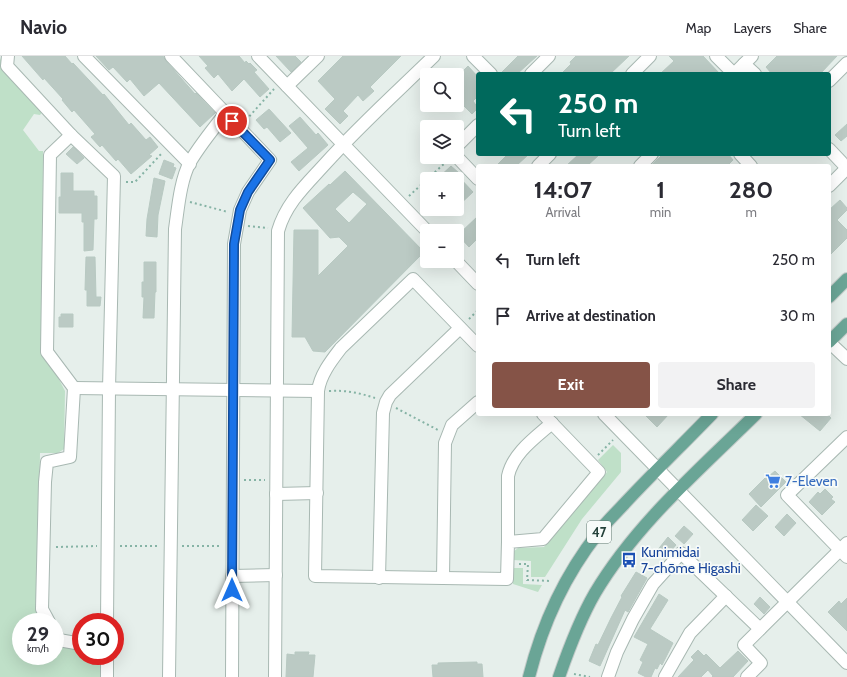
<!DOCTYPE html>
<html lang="en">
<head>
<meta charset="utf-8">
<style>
	:root { --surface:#fff; --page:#f2f2f3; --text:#2b2b33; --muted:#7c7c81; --line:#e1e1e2; --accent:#855347 }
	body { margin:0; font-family:Cabin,sans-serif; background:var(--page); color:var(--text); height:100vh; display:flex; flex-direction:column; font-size:15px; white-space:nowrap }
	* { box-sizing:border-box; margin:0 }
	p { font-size:13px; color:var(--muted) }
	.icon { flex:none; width:22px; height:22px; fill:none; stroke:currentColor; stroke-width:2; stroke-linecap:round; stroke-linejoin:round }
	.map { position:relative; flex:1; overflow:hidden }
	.details { position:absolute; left:476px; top:108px; width:355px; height:252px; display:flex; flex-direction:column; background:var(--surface); border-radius:4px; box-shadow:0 4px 16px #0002 }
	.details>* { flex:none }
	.banner { position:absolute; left:476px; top:16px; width:355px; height:84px; border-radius:4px; box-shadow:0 4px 16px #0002; background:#00695c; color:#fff; overflow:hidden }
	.buttons { position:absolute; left:420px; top:12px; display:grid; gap:8px }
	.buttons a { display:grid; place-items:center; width:44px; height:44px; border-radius:4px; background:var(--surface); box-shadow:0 4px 16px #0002; font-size:20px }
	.speed { position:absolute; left:12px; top:557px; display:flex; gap:8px; font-size:20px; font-weight:700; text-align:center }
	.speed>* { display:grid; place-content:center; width:52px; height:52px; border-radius:50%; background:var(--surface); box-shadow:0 4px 16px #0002; line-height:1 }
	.speed small { font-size:10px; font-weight:400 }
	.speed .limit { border:6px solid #d22; background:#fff; color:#111 }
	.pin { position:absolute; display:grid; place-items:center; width:34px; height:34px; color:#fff; margin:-17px; border:2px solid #fff; border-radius:50%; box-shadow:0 1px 4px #0007 }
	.me { position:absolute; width:44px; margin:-22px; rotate:0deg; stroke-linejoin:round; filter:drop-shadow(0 0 3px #0008) }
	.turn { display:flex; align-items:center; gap:14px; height:84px; padding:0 16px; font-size:18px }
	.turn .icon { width:52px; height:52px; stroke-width:2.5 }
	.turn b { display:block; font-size:28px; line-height:34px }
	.eta { display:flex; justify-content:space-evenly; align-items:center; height:68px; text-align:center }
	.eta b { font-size:24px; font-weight:700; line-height:28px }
	.primary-button { display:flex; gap:8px; margin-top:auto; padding:8px 16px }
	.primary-button a { flex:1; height:46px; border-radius:4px; background:var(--accent); color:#fff; font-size:16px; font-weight:700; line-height:46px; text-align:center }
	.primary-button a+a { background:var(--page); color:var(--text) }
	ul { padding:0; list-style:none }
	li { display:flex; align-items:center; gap:12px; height:56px; padding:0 16px }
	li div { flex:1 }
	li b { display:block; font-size:15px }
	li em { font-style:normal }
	header { display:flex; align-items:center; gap:24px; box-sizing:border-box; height:56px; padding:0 20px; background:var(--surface); border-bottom:1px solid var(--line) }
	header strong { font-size:19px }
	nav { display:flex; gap:22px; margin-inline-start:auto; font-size:14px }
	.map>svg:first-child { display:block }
	.green { fill:#bfe0c8 }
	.building { fill:#bbcac4; stroke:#b8c9c2; fill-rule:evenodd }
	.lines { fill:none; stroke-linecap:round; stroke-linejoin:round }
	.minor-casing { stroke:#a8b8b2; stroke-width:14 }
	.major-casing { stroke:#c2cac8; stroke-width:14 }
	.path { stroke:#86b3a5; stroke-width:2; stroke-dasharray:2 3; stroke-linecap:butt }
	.minor { stroke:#fff; stroke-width:12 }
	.major { stroke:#6aa596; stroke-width:12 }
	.route-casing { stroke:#114b97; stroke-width:10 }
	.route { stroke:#1a73e8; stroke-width:7 }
	.labels { text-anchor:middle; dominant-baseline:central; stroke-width:3.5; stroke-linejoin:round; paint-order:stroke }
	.shield { fill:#f7fbf9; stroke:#637a73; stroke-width:1 }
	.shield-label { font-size:13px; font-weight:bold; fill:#24423a }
	.shop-label { font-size:14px; fill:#366cbe; stroke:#f7fbf9; text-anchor:start }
	.transit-label { font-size:14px; fill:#164399; stroke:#f7fbf9; text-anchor:start }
</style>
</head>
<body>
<header>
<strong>Navio</strong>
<nav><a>Map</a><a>Layers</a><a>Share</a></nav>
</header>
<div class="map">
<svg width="847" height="621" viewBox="0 0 847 621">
	<rect width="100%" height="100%" fill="#e6efeb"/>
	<g class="green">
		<path d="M0,2l8,18 35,35 -3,4 -6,-1 -11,16 16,21h4l-1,195 23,45 -1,58 -6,4h-18l-2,155 7,14h-24v34h34v-16l26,8v8h19l2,21h-102z"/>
		<path d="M613,389l8,8v19l-39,47 -37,58h-14v-16l-18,-1v-8l5,-4 26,-1 21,-28 42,-47 -9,-12z"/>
		<path d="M513,512h10v16l19,1 -4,7 -25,-8z"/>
	</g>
	<g class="building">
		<path d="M22,0h43l7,8 1,-1 30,32 1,-1 25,31 2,-2 15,17 4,-3 8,10 -9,8 3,1 -21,18 -13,-15 -2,2 -14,-16 -2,2 -9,-10 4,-3 -21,-24 -2,2 -10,-12 1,-1 -19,-21 -1,2z"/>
		<path d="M96,0h67l3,5 29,33 1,-1 19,20 -15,14 -41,-44 -15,13 -14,-17 -3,3 -14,-15 -4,3z"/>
		<path d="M199,0h40l6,7 1,-2 3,3 1,-1 7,7 -3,2 15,17 -9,8 -16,-18 -12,12 -14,-17 -4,4 -9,-10 3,-2z"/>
		<path d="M276,0h19l6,6 -10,10z"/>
		<path d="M343,0h58l-31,31 4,4 -11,10 -5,-6 -15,16 5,5 -8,8 -15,-15 10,-10 -17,-18z"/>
		<path d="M518,0h19l-20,18h-17z"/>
		<path d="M576,0h53l-19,18h-49l10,-10 -1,-2z"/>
		<path d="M669,0h34l17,18h-60l14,-13z"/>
		<path d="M777,0h60l-17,18h-48l-6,-7z"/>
		<path d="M468,10l10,11v19l-5,5 5,7 -6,6 -15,-15v-22z"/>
		<path d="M269,53l22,24 -11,9 -13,-15 -3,2 -8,-9z"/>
		<path d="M300,61l16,18 2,-2 10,12 -29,26 -8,-9 17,-14 -19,-22z"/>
		<path d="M847,68v12l-6,5 -6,-6z"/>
		<path d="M73,91l11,11 -7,6 -11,-10z"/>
		<path d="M508,98h21l-13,12h-20z"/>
		<path d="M579,98h21l-13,12h-21z"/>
		<path d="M663,98h65l5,6 -6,6h-76z"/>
		<path d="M164,104l10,4 -1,3 3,1 -4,11 -13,-5z"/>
		<path d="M451,110l8,7 -6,6h-16z"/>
		<path d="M345,115l79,81 -99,100 -12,-1 -8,-14h-13l2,-107h24v46l30,-30 -9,-9 -9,1 -27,-30 26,-24 1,1zM353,136l14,12 -18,19 -14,-14z"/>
		<path d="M61,117h12v18h21v5h3v23h-3l-1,31 -9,1v-29h-2v-9h-23v-16h2z"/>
		<path d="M457,119l16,17 -16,15z"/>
		<path d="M154,122l11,3 -7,34 -1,22 -11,-1 1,-17z"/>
		<path d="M840,144l7,8v2l-10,10 10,10v8l-18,18v-46z"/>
		<path d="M478,160v22l-9,9 -11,-12z"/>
		<path d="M86,201h9l1,40h5l-1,9h-13v-16h-2z"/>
		<path d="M144,206h12v30h-1l-1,26h-11l1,-21h-2v-15h2z"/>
		<path d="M61,258h12v13h-14v-10h2z"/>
		<path d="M644,358h25l-12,13z"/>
		<path d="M799,358h28l4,4 -11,13z"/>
		<path d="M775,415l11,11 -25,25 -12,-13 19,-19 1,1z"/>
		<path d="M825,433l8,8 -2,2 4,3 -13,13 -13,-13 9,-10 2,2z"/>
		<path d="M756,449l12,11 -15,15 -11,-11z"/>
		<path d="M787,458l9,9 -12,13 -9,-9z"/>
		<path d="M684,470l9,8 -9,10 -9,-8z"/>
		<path d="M668,481l8,8 -12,14 -8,-7z"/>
		<path d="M636,516l11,6 -19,34 -3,-2 -25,56 -11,-5 7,-17 2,1 13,-27 11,-21 -1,-1z"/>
		<path d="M659,538l9,6 -18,29 23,14 -11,22 -2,-2 -3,6 -2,-1 -4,9h-5l-8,-4 5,-11 -3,-2 8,-16 -14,-7z"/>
		<path d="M760,541l10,10 -6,7 -10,-10z"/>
		<path d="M847,542v33l-19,-19 11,-11 2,3z"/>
		<path d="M698,594l6,6 2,-2 14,14 18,-17 10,10 -15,16h-21l1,-1 -5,-6 -7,7h-23l16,-17 -3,-3z"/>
		<path d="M295,596h14l-1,3h7l-2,22h-27l1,-23 8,1z"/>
		<path d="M477,606v2h5l1,13h-50l-1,-12h6v-2z"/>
	</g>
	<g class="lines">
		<g class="minor-casing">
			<g id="minor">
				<path d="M8,0l-1,10 64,69 43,41 -5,213 -2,233"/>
				<path d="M84,0l106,108"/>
				<path d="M171,0l99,104 -22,32 -8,18 -6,34 -2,433"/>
				<path d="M258,0l169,175"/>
				<path d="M473,0l18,18"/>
				<path d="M716,0l18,18"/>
				<path d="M744,8l11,10"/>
				<path d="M531,18l18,-18"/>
				<path d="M632,18l18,-18"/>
				<path d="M734,18l18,-18"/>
				<path d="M829,25l18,-18"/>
				<path d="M287,30l31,-30"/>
				<path d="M457,90l21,-21"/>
				<path d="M829,93l18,19"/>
				<path d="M740,98l11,12"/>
				<path d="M457,101l21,22"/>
				<path d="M538,110l12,-12"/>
				<path d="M640,110l12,-12"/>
				<path d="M829,130l18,-18"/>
				<path d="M456,205l22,23"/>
				<path d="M829,286l18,17"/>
				<path d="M478,290l-65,-67 -72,69c-10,13 -21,27 -23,43l-3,185 192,3 1,-37 35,-3 56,-67 -56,-58"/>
				<path d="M74,332l244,3"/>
				<path d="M604,358l243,249"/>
				<path d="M847,381l-60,58 60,62"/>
				<path d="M276,438l41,-1"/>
				<path d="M508,486v-66c5,-23 27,-38 44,-53"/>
				<path d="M232,520l44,-1"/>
				<path d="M379,522l4,-165 3,-11 4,-7 70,-67"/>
				<path d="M443,522l2,-135 7,-18 26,-23"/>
				<path d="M49,566l-7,-13 3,-127 2,-20 23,-5 4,-69 -27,-36 3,-197 21,-20"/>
				<path d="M55,576l4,8 22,4"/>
				<path d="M107,621v-21"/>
				<path d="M169,621l6,-448c3,-20 5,-48 15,-67 10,-17 23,-33 35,-48"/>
				<path d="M275,621l3,-446c8,-28 28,-46 47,-67 34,-38 72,-72 109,-108"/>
				<path d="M608,621l9,-25 16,-33 20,-35 28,-31 79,76"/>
				<path d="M665,621l25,-44 36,-37"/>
				<path d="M747,621l14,-14 -17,-18 103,-102"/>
			</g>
		</g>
		<g class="major-casing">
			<g id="major">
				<path d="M829,241l18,-18"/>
				<path d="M829,286l18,-18"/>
				<path d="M529,621c13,-52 36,-102 69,-144 8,-11 18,-20 27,-30 28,-30 58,-59 87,-89"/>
				<path d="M559,621c10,-29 21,-58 36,-84 41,-69 104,-123 161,-179"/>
			</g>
		</g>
		<g class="path">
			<path d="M246,64l28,-31"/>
			<path d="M126,126h9l28,-30"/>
			<path d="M409,140l38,-35"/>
			<path d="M190,146l38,10"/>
			<path d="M248,170l20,2"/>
			<path d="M469,263l9,-9"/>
			<path d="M329,335c17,-1 31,2 46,7"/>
			<path d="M396,352l42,22"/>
			<path d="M598,399l15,-15"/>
			<path d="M244,424h21"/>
			<path d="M120,490h39"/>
			<path d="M182,490h39"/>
			<path d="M56,491l41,-1"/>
			<path d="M519,508h9l-1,16 24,1"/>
			<path d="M574,618l16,3"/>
		</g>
		<use href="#minor" class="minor"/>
		<use href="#major" class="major"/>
	</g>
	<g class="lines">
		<g class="route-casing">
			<path id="route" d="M232,65l38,39 -22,32 -8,18 -6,34 -2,346"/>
		</g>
		<use href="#route" class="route"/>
	</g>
	<defs>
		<g id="supermarket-bare" transform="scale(1.2)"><path d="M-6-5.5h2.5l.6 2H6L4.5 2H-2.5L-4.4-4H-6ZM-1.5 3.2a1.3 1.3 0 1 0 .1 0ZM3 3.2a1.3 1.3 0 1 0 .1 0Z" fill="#3f7fe0" stroke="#f7fbf9" stroke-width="2.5" paint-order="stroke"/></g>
		<g id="bus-bare" transform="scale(1.2)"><path d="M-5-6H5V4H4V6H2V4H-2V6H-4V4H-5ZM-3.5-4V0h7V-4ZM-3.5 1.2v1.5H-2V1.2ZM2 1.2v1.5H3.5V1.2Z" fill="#1a4fb4" stroke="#f7fbf9" stroke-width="2.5" paint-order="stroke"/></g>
	</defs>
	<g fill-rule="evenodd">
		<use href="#supermarket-bare" x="773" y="425"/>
		<use href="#bus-bare" x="629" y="504"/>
	</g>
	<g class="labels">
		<rect class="shield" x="587" y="465" width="24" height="22" rx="3"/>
		<g class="shield-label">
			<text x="599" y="476">47</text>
		</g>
		<g class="shop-label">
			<text x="785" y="425">7-Eleven</text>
		</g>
		<g class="transit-label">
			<text x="641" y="496">Kunimidai<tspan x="641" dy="16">7-chōme Higashi</tspan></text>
		</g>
	</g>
</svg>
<div class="buttons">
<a><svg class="icon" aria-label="search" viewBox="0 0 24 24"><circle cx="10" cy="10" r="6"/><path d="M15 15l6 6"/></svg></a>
<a><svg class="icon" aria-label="layers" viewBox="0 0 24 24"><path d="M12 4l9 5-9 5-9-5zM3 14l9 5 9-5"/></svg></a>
<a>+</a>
<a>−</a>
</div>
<div class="speed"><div>29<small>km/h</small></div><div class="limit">30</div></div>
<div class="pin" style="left:232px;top:65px;background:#d93025"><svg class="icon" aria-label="arrive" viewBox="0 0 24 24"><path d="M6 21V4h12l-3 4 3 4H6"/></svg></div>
<svg class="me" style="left:232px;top:534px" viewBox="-20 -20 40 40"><path d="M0-17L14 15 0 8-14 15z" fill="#1a73e8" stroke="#fff" stroke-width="4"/></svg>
<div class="banner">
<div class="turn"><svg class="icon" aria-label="left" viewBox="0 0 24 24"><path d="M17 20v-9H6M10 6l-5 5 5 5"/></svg><div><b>250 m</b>Turn left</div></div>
</div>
<section class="details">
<div class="eta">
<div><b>14:07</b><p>Arrival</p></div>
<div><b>1</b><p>min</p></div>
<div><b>280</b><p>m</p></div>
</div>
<ul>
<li><svg class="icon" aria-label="left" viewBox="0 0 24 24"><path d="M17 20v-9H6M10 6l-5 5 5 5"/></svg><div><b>Turn left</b></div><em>250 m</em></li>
<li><svg class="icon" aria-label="arrive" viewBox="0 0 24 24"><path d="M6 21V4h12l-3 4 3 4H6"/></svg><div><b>Arrive at destination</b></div><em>30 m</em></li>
</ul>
<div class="primary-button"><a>Exit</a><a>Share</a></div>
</section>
</div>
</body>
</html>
